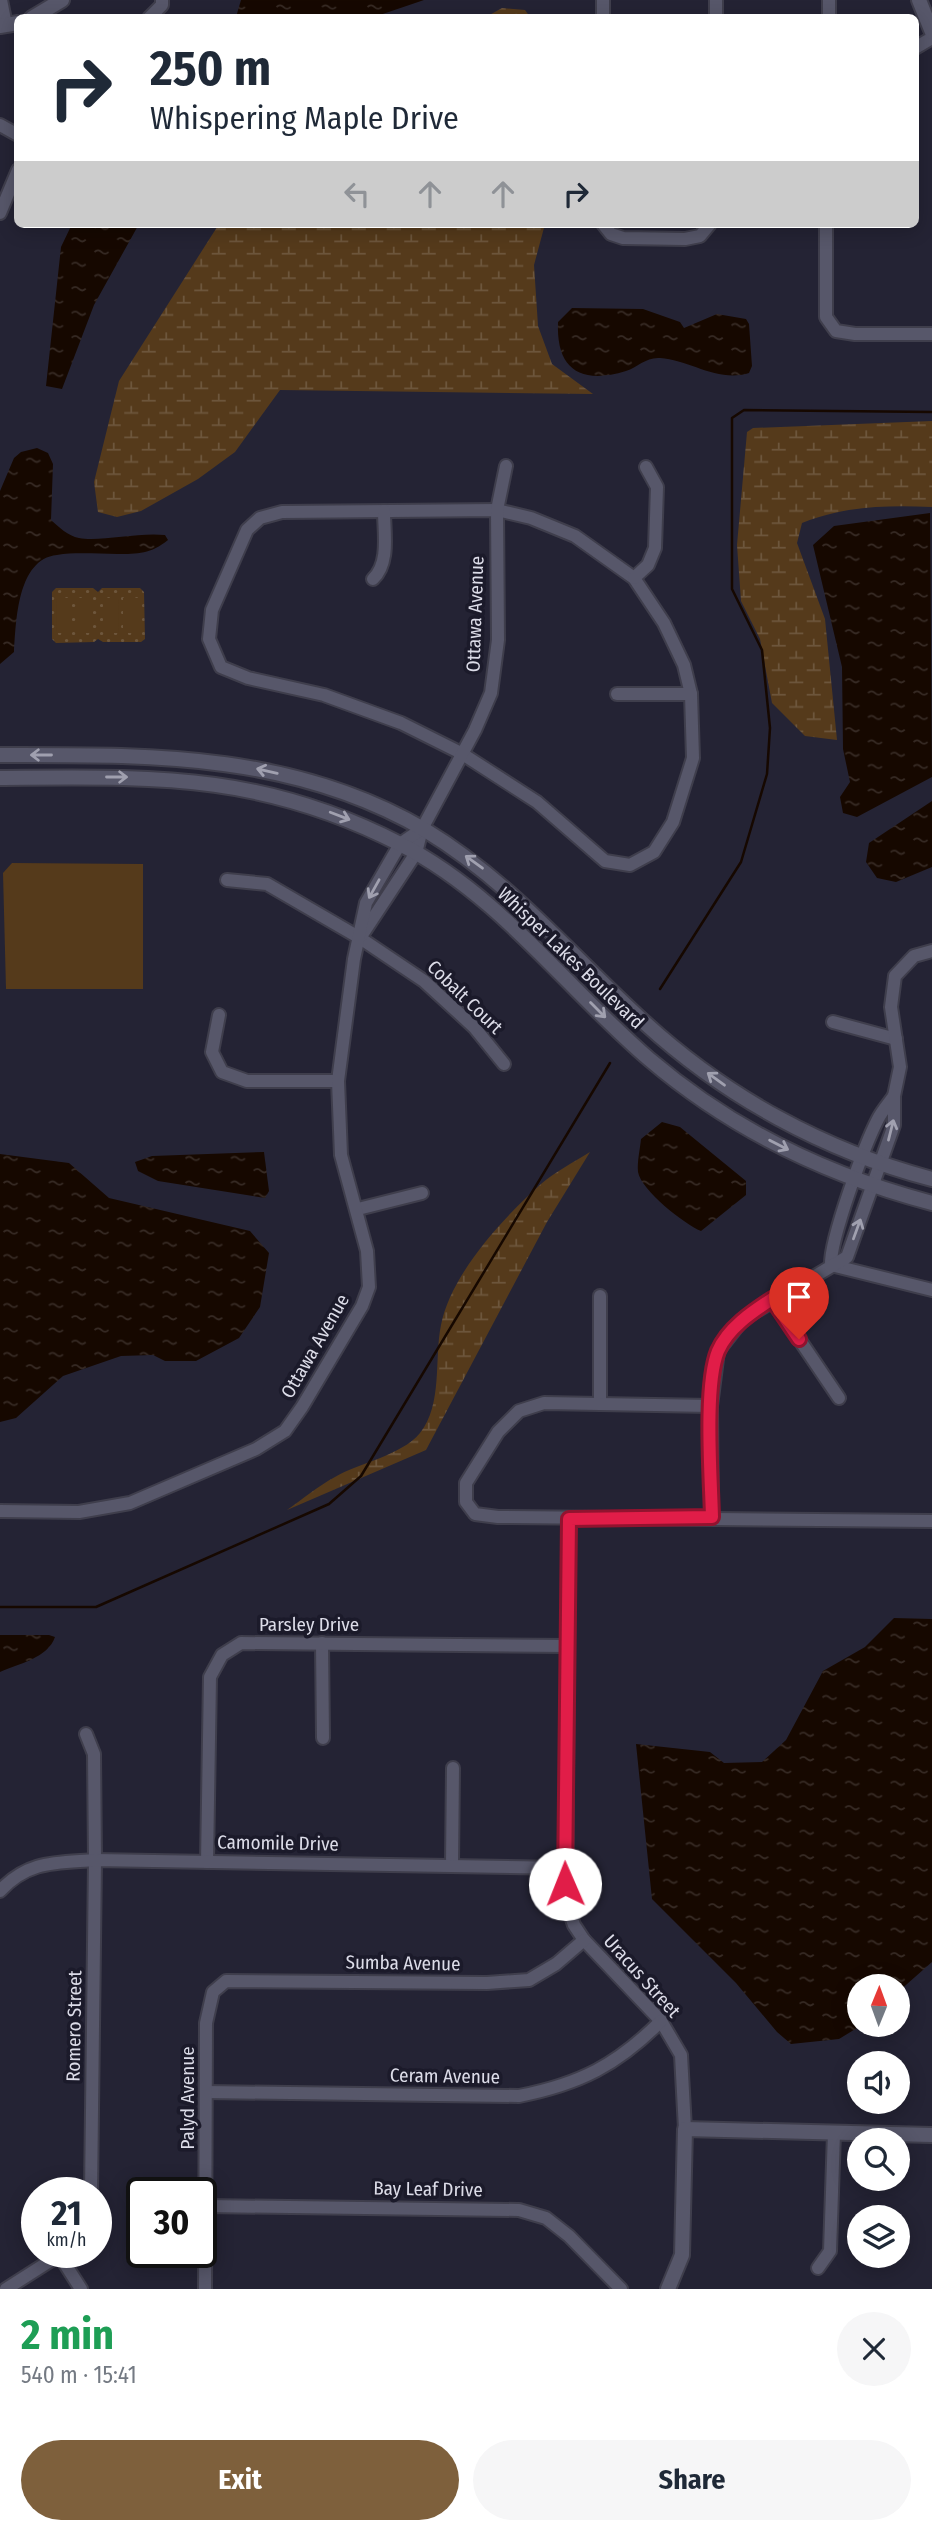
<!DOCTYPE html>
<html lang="en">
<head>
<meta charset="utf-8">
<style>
	:root { --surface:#fff; --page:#f6f6f7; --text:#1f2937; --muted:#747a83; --accent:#7e603c }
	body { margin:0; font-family:"Fira Sans Condensed",sans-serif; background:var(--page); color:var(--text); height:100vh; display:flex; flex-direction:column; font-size:26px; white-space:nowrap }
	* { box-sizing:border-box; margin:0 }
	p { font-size:23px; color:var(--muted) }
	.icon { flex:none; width:38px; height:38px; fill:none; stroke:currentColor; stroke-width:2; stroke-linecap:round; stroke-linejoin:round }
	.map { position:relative; height:2289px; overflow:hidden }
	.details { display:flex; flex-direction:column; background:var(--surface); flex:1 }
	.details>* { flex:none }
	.banner { position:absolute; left:14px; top:14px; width:905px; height:214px; border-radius:10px; box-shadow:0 4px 18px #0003; background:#fff; color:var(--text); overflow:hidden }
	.needle { width:46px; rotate:1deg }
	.fabs { position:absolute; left:847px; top:1974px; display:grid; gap:14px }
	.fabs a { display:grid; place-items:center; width:63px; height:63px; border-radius:50%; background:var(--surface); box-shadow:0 4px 18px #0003; font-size:35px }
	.speed { position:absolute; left:21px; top:2177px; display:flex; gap:14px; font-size:35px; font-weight:700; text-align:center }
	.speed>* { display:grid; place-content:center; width:91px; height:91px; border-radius:50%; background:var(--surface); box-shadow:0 4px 18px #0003; line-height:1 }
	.speed small { font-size:18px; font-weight:400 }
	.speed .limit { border:4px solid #111; border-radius:10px; background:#fff; color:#111 }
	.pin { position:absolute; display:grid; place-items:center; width:60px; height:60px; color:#fff; margin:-72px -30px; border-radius:50% 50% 50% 0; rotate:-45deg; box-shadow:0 0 7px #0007 }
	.pin .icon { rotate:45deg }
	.me { position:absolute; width:77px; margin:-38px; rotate:359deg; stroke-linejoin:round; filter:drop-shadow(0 0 5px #0008) }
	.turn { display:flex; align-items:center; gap:24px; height:147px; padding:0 21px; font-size:32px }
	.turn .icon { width:91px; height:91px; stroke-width:2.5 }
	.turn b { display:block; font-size:49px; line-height:60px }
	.lanes { display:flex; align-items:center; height:66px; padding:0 21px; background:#0003; justify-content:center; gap:35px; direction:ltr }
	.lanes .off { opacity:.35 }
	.round { display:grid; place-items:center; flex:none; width:74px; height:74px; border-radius:37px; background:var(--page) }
	.headline { display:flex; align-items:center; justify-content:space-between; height:119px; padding:0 21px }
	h1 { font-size:42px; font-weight:700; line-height:52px; color:#1e9e55 }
	.cta { display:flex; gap:14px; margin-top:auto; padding:14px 21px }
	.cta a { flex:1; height:80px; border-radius:42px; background:var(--accent); color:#fff; font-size:28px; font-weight:700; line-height:80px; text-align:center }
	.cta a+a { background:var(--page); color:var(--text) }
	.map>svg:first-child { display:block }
	.green { fill:url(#green-dots) }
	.wetland { fill:url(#wetland-marsh) }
	.pitch { fill:#553a1b }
	.water { fill:url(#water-ripples) }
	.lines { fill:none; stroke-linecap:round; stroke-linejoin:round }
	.stream { stroke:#160800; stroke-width:2.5 }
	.minor-casing { stroke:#3f3e4c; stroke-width:16 }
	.tertiary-casing { stroke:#3f3e4c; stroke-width:18 }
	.minor { stroke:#57576a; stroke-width:12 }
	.tertiary { stroke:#57576a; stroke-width:14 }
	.oneway { stroke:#a0a0af }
	.route-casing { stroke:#92132f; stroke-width:18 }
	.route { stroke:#e11d48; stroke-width:12 }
	.labels { text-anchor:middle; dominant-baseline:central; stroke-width:7; stroke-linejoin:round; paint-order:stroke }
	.street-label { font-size:19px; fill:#dcdce8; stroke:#1b1a2a }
</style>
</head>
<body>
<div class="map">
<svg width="932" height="2289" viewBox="0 0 932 2289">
	<defs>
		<pattern id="green-dots" width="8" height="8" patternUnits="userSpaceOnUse" patternTransform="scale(1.75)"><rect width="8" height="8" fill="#553a1b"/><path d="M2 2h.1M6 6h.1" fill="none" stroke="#6d563c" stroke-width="1.8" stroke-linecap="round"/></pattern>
		<pattern id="wetland-marsh" width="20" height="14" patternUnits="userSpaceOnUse" patternTransform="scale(1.75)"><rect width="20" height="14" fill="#553a1b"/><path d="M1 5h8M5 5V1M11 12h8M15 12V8" fill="none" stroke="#6d563c"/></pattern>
		<pattern id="water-ripples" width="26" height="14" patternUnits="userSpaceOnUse" patternTransform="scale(1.75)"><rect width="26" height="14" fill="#160800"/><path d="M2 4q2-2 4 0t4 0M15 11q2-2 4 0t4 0" fill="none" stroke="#372b25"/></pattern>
	</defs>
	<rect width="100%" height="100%" fill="#242334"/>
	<path class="green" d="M56,588h37l5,4 4,-4h38l4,4 1,47 -4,3h-38l-5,-3 -4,3 -38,1 -4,-4v-47z"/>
	<g class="wetland">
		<path d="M502,8l23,2 5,7h-44z"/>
		<path d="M219,224h326l-11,41 4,61 14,38 41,30 -313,-4 -45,62 -37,27 -57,32 -24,6 -19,-5 -4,-30 25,-101z"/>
		<path d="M932,421v86c-45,-2 -88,-1 -130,16l-5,20 28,76 12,121 -32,-4 -33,-33 -12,-64 -19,-38 -4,-56 10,-113 6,-4z"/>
		<path d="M590,1152l-43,70 -121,228 -139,60c16,-11 31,-24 48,-33 23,-14 66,-21 85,-44 23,-29 14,-74 21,-108 10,-51 62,-107 100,-141 14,-12 33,-22 49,-32z"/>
	</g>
	<g class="pitch">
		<path d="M56,598h16v35h-15z"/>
		<rect x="77" y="598" width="16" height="35"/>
		<path d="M103,598h15l1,35h-16z"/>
		<rect x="123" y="598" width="16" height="35"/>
		<path d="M12,863l131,1v125h-137l-3,-116z"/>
	</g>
	<g class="water">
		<path d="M241,0h183l-50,17h-138z"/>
		<path d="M72,224h67l-45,81 -32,84 -16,-3 15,-139z"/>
		<path d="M572,308l71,1 37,13 4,6 33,-14 29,5 3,5 3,42 -3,7c-31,10 -59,-13 -89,-15 -14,-1 -22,9 -34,13 -46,14 -70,-2 -68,-49z"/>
		<path d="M37,448l11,5 5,11 -2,56c8,7 17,16 28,18 21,4 59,-6 86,-3l3,5c-17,14 -30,14 -51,14 -20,0 -41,-2 -60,1 -40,4 -41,67 -43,97l-14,12v-173l14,-33 7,-6z"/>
		<path d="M930,513l2,264 -75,40 -14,-4 -3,-16 10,-15 -7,-33 -1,-82 -29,-122 21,-19z"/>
		<path d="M932,801v66l-36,15 -19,-4 -11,-16 3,-19z"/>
		<path d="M662,1122l18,5 66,54v14l-45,36c-17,-7 -60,-41 -63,-59 -1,-10 2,-23 3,-33z"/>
		<path d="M264,1152l5,39 -4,7 -107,-17 -20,-10 -3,-9 17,-6z"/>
		<path d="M0,1154l69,9 40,35 141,33 19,22 -9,54 -21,31 -43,23h-31l-12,-6 -32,1 -58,20 -47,42 -16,4z"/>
		<path d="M894,1618l38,1v343l-34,30v-6h-39l3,39 -23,14 -48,5 -14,-12 -41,-49 -84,-84 -16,-155 74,8 14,11 38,-1 24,-22 37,-69 42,-24z"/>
		<path d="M0,1635h49l6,2c-7,21 -37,27 -55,35z"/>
	</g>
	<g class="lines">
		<g class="stream">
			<path d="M660,989l81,-127 26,-88 3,-46 -8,-78 -30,-61v-171l12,-8 188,2"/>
			<path d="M0,1607h96l233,-103 32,-28 249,-413"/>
		</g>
		<g class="minor-casing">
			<g id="minor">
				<path d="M1,0l5,25"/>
				<path d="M603,0v18"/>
				<path d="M149,18l13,-13v-5"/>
				<path d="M716,18v-18"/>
				<path d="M829,18v-18"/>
				<path d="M915,48l17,-10"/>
				<path d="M0,125l18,10"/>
				<path d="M0,213l18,-43"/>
				<path d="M603,224l8,10 12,4 62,1 15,-3 10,-12"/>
				<path d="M826,224v93l10,14 19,3h77"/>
				<path d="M497,510l34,8 44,18 59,42 30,45 20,42 7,29 2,64 -20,64 -19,30 -24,13 -25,-4 -68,-59 -76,-49 -60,-30 -77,-28 -76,-17 -27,-11 -12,-28 3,-29 35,-80 13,-12 22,-6z"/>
				<path d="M634,578l14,-13 7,-17 2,-61 -11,-20"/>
				<path d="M373,579c17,-16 11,-46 11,-68"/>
				<path d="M617,694h74"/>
				<path d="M227,880l40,4 93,54 64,43 50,46 30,37"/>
				<path d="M362,935l54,-82 6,-24 53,-99 16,-37 7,-53 -1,-130 9,-44"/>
				<path d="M219,1015l-7,37 10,20 25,9h91"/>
				<path d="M833,1022l63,17"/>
				<path d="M358,1209l64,-16"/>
				<path d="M831,1265c-1,-26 34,-121 47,-146 4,-8 11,-16 16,-23"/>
				<path d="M831,1265l101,25"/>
				<path d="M772,1299l67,99"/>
				<path d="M600,1403v-107"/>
				<path d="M711,1406l-167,-3 -25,8 -21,21 -32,51v19l9,12 23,3 434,4"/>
				<path d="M0,1511l79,1 51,-9 126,-54 29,-18 17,-24 60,-101 7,-19 -2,-36 -26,-96 -3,-74 16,-122 12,-56 34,-59 22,-15"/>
				<path d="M712,1517l-1,-111 7,-55 25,-32 104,-62 47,-132v-29l6,-29 -9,-60 4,-31 19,-20 18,-5"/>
				<path d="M569,1519l-3,382 8,24 10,15 77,81 20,34 4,74"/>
				<path d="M322,1643l1,95"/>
				<path d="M86,1734l8,20 1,106 -4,333"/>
				<path d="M207,1862l3,-185 12,-22 19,-12 327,3"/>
				<path d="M452,1865l1,-97"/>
				<path d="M0,1891c28,-31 57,-28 95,-31l469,8"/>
				<path d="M206,2092l313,4c61,-12 98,-31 142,-75"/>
				<path d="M205,2206l314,4 27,8 23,18 52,53"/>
				<path d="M60,2256l21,33"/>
				<path d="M818,2268l12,-17 4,-118"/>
				<path d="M6,2289l58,-37"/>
				<path d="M205,2289l1,-266 7,-31 13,-11 261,2 42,-3 27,-16 28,-24"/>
			</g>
		</g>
		<g class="tertiary-casing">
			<g id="tertiary">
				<path d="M919,0l13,32"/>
				<path d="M32,18l30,-18"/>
				<path d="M0,26l18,-3"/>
				<path d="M0,755c148,0 292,-3 425,75 86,52 146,126 220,193 81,74 180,128 287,156"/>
				<path d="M0,778c152,-1 260,-6 400,66 100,51 165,143 249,215 82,70 180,117 283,144"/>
				<path d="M668,2289l14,-34 3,-126 247,6"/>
			</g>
		</g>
		<use href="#minor" class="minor"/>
		<use href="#tertiary" class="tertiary"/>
	</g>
	<defs><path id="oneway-shaft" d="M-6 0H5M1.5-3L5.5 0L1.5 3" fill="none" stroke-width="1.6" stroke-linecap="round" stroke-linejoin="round" transform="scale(1.75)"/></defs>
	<g class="oneway">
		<use href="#oneway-shaft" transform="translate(41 755) rotate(-180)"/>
		<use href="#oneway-shaft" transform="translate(267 771) rotate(-167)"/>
		<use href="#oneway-shaft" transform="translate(117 777)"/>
		<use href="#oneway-shaft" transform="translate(340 816) rotate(21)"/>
		<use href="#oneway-shaft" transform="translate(474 862) rotate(-144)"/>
		<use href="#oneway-shaft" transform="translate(374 889) rotate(119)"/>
		<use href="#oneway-shaft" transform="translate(598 1010) rotate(45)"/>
		<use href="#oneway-shaft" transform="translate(716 1079) rotate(-144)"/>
		<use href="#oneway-shaft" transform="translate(891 1130) rotate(-76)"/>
		<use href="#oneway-shaft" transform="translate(779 1145) rotate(27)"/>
		<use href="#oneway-shaft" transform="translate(857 1229) rotate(-70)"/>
	</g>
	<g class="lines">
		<g class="route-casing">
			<path id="route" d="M565,1884l4,-365 143,-2c-1,-40 -8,-132 6,-166 10,-23 34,-39 54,-52l27,40"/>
		</g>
		<use href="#route" class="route"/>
	</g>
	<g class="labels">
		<g class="street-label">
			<text transform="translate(475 614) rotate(-88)">Ottawa Avenue</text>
			<text transform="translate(571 958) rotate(44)">Whisper Lakes Boulevard</text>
			<text transform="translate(465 997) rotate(44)">Cobalt Court</text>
			<text transform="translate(315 1346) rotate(-60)">Ottawa Avenue</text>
			<text x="309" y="1624">Parsley Drive</text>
			<text transform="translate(278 1843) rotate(1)">Camomile Drive</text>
			<text transform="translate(403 1963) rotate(1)">Sumba Avenue</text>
			<text transform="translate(642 1976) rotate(48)">Uracus Street</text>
			<text transform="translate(74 2026) rotate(-89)">Romero Street</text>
			<text transform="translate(445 2076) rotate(1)">Ceram Avenue</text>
			<text transform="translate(187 2098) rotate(-90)">Palyd Avenue</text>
			<text transform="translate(428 2189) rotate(1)">Bay Leaf Drive</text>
		</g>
	</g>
</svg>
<div class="fabs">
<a><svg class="needle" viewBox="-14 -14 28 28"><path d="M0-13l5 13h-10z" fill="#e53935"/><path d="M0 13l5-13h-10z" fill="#747a83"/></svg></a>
<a><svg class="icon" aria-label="sound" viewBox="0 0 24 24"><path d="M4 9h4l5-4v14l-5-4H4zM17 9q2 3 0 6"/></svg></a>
<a><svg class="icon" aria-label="search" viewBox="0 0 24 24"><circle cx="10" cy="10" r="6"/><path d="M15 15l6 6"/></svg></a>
<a><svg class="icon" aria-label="layers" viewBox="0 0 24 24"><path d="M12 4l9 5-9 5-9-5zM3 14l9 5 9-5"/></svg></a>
</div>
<div class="speed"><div>21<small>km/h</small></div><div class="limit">30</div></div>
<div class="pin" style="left:799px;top:1339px;background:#d93025"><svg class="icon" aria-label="arrive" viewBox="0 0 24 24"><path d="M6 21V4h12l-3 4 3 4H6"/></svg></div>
<svg class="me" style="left:565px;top:1884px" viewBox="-20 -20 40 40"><circle r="19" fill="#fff"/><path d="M0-13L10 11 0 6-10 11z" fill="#e11d48"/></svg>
<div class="banner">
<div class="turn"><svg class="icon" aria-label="right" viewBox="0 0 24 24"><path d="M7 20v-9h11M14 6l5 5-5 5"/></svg><div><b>250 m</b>Whispering Maple Drive</div></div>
<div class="lanes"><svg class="icon off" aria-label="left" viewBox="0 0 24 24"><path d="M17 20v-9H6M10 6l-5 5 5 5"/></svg><svg class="icon off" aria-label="ahead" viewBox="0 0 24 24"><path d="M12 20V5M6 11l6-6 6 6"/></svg><svg class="icon off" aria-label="ahead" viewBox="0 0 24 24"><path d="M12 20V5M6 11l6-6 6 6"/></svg><svg class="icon" aria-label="right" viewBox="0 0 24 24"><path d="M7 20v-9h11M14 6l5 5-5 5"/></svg></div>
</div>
</div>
<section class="details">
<div class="headline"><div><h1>2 min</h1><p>540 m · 15:41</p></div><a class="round"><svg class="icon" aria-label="close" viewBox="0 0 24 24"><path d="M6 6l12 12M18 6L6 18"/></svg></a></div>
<div class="cta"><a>Exit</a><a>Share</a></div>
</section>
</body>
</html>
